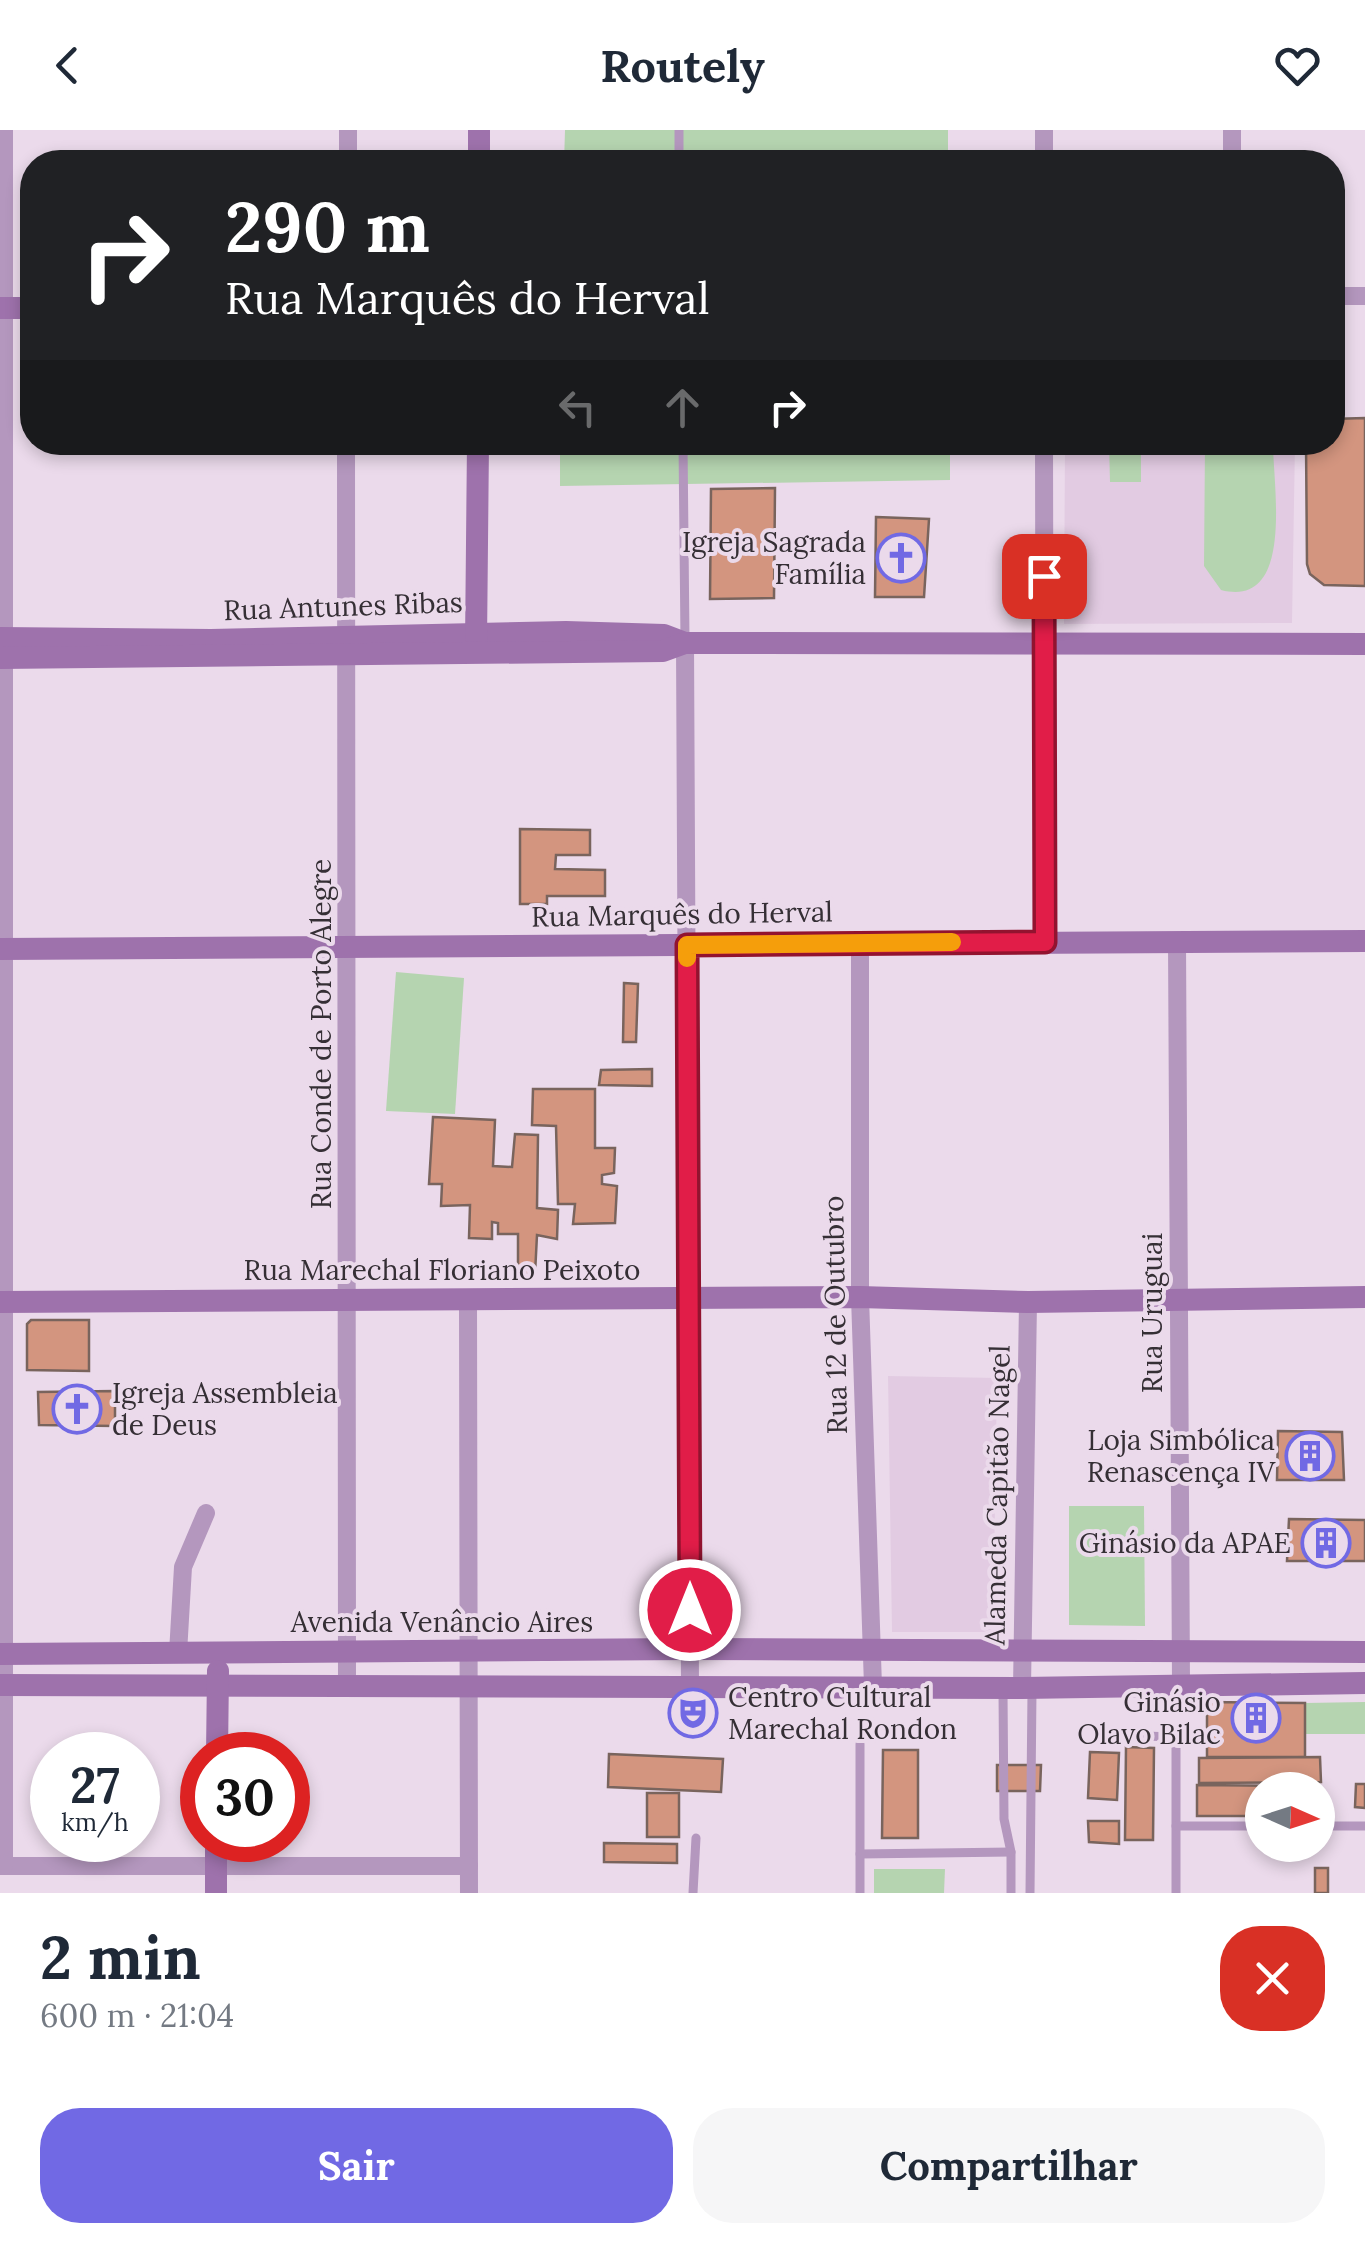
<!DOCTYPE html>
<html lang="pt">
<head>
<meta charset="utf-8">
<style>
	:root { --surface:#fff; --page:#f6f6f7; --text:#1f2937; --muted:#747a83; --accent:#7169e4 }
	body { margin:0; font-family:Lora,serif; background:var(--page); color:var(--text); height:100vh; display:flex; flex-direction:column; font-size:38px; white-space:nowrap }
	* { box-sizing:border-box; margin:0 }
	p { font-size:32px; color:var(--muted) }
	.icon { flex:none; width:55px; height:55px; fill:none; stroke:currentColor; stroke-width:2; stroke-linecap:round; stroke-linejoin:round }
	.map { position:relative; height:1763px; overflow:hidden }
	.side { display:flex; flex-direction:column; background:var(--surface); flex:1 }
	.side>* { flex:none }
	.top-card { position:absolute; left:20px; top:20px; width:1325px; height:305px; border-radius:40px; box-shadow:0 5px 15px #0003; background:#202124; color:#fff; overflow:hidden }
	.needle { width:65px; rotate:93deg }
	.buttons { position:absolute; left:1245px; top:1642px; display:grid; gap:20px }
	.buttons a { display:grid; place-items:center; width:90px; height:90px; border-radius:50%; background:var(--surface); box-shadow:0 5px 15px #0003; font-size:50px }
	.speed { position:absolute; left:30px; top:1602px; display:flex; gap:20px; font-size:50px; font-weight:700; text-align:center }
	.speed>* { display:grid; place-content:center; width:130px; height:130px; border-radius:50%; background:var(--surface); box-shadow:0 5px 15px #0003; line-height:1 }
	.speed small { font-size:25px; font-weight:400 }
	.speed .limit { border:15px solid #d22; background:#fff; color:#111 }
	.pin { position:absolute; display:grid; place-items:center; width:85px; height:85px; color:#fff; margin:-42px; border-radius:20px; box-shadow:0 5px 15px #0006 }
	.me { position:absolute; width:110px; margin:-55px; rotate:0deg; stroke-linejoin:round; filter:drop-shadow(0 0 8px #0008) }
	.turn { display:flex; align-items:center; gap:35px; height:210px; padding:0 40px; font-size:45px }
	.turn .icon { width:130px; height:130px; stroke-width:2.5 }
	.turn b { display:block; font-size:70px; line-height:85px }
	.lanes { display:flex; align-items:center; height:95px; padding:0 40px; background:#0003; justify-content:center; gap:50px; direction:ltr }
	.lanes .off { opacity:.35 }
	.round { display:grid; place-items:center; flex:none; width:105px; height:105px; border-radius:40px; background:var(--page) }
	.overview { display:flex; align-items:center; justify-content:space-between; height:170px; padding:0 40px }
	h1 { font-size:60px; font-weight:700; line-height:75px }
	.action { display:flex; gap:20px; margin-top:auto; padding:20px 40px }
	.action a { flex:1; height:115px; border-radius:40px; background:var(--accent); color:#fff; font-size:40px; font-weight:700; line-height:115px; text-align:center }
	.action a+a { background:var(--page); color:var(--text) }
	header { display:flex; justify-content:space-between; align-items:center; height:130px; padding:0 40px; background:var(--surface); font-size:45px; font-weight:700 }
	.map>svg:first-child { display:block }
	.built { fill:#e2cbe2 }
	.green { fill:#b5d4b0 }
	.building { fill:#d3957f; stroke:#79645d; stroke-width:2.5 }
	.lines { fill:none; stroke-linecap:round; stroke-linejoin:round }
	.lane { stroke:#b497be; stroke-width:9 }
	.street { stroke:#b497be; stroke-width:18 }
	.secondary { stroke:#9e72ac; stroke-width:22 }
	.route-casing { stroke:#92132f; stroke-width:25 }
	.route { stroke:#e11d48; stroke-width:18 }
	.slow { stroke:#f59e0b; stroke-width:18 }
	.labels { text-anchor:middle; dominant-baseline:central; stroke-width:8; stroke-linejoin:round; paint-order:stroke }
	.poi-label { font-size:28px; fill:#352f35; stroke:#ebdaeb; text-anchor:end }
	.street-label { font-size:28px; fill:#352f35; stroke:#ebdaeb }
</style>
</head>
<body>
<header><svg class="icon" aria-label="back" viewBox="0 0 24 24"><path d="M15 5l-7 7 7 7"/></svg>Routely<svg class="icon" aria-label="heart" viewBox="0 0 24 24"><path d="M12 20l-8-8c-3-5 5-10 8-4 3-6 11-1 8 4z"/></svg></header>
<div class="map">
<svg width="1365" height="1763" viewBox="0 0 1365 1763">
	<rect width="100%" height="100%" fill="#ebdaeb"/>
	<g class="built">
		<path d="M1065,313h230l-3,180 -228,1z"/>
		<path d="M888,1246l109,2 -4,254h-101z"/>
	</g>
	<g class="green">
		<path d="M565,0h383v32h-384z"/>
		<path d="M560,313h390v37l-390,6z"/>
		<path d="M1109,313h32v39h-31z"/>
		<path d="M1205,313h68c0,43 22,166 -52,147l-17,-24z"/>
		<path d="M396,842l68,6 -9,136 -69,-3z"/>
		<path d="M1069,1376h75l1,120 -76,-1z"/>
		<path d="M1365,1572v32h-60v-31z"/>
		<path d="M874,1739h71l-1,24h-70z"/>
	</g>
	<g class="building">
		<path d="M1365,288v168l-41,-1 -14,-11 -3,-10 -1,-122h26v-23z"/>
		<path d="M775,358l-1,110 -64,1 1,-110z"/>
		<path d="M876,387l53,2 -5,78h-49z"/>
		<path d="M520,699l70,1v25h-34l-1,14 50,1v26h-58v8h-27z"/>
		<path d="M624,853l14,1 -2,58h-13z"/>
		<path d="M652,939v17l-53,-1 2,-15z"/>
		<path d="M533,959h62v59h20l-1,25 -12,2v9l15,2 -2,37 -42,1 2,-20h-17l-2,-78 -24,-1z"/>
		<path d="M433,987l62,3 -2,46 19,1 3,-33 23,1 -1,73 21,2 -1,29 -20,-4 -2,39h-17v-40h-20v-11l-6,-1v17l-23,-1 1,-33 -29,1 1,-22h-13z"/>
		<path d="M31,1190h58v51l-62,-1v-46z"/>
		<path d="M115,1261v35l-76,-1 -1,-33z"/>
		<path d="M1278,1301l64,1 2,48h-67z"/>
		<path d="M1289,1389l76,1v41h-78z"/>
		<path d="M1207,1572l98,1v54h-98z"/>
		<path d="M1126,1617l28,1 -1,92h-28z"/>
		<path d="M883,1620h35v88h-36z"/>
		<path d="M1090,1622l29,1 -2,47 -29,-2z"/>
		<path d="M609,1624l114,5 -2,33 -113,-5z"/>
		<path d="M1320,1627l1,25 -122,1v-25z"/>
		<path d="M997,1635h44l-1,26h-43z"/>
		<path d="M1356,1654h9v24l-10,-1z"/>
		<path d="M1197,1655l90,1v4h-25v26h-65z"/>
		<rect x="647" y="1663" width="32" height="44"/>
		<path d="M1088,1691h31v23l-30,-2z"/>
		<path d="M604,1713l73,1v19l-73,-1z"/>
		<rect x="1315" y="1738" width="13" height="25"/>
	</g>
	<g class="lines">
		<g class="lane">
			<path d="M679,0v32"/>
			<path d="M683,312l2,198"/>
			<path d="M1003,1561l1,128 7,33v41"/>
			<path d="M1112,1605l64,2v156"/>
			<path d="M1176,1696h86"/>
			<path d="M1318,1696h47"/>
			<path d="M860,1724l151,-2"/>
			<path d="M693,1763l3,-55"/>
			<path d="M860,1763v-149"/>
			<path d="M1030,1763l2,-202"/>
		</g>
		<g class="street">
			<path d="M1044,0v32"/>
			<path d="M348,32v-32"/>
			<path d="M1232,32v-32"/>
			<path d="M1332,166h33"/>
			<path d="M346,312l1,1244"/>
			<path d="M1044,312l1,500"/>
			<path d="M685,513l5,1043"/>
			<path d="M1177,811l4,743"/>
			<path d="M860,812v355l13,389"/>
			<path d="M468,1170l1,593"/>
			<path d="M178,1523l5,-86 23,-54"/>
			<path d="M1022,1558l6,-386"/>
			<path d="M0,1736h469"/>
			<path d="M4,1736v-1736"/>
		</g>
		<g class="secondary">
			<path d="M479,0v32"/>
			<path d="M0,178h32"/>
			<path d="M0,508l211,2 355,-8 98,3 21,8"/>
			<path d="M476,514l2,-202"/>
			<path d="M0,528l663,-7 22,-8 680,1"/>
			<path d="M0,819l1365,-8"/>
			<path d="M0,1172l860,-5 168,5 337,-5"/>
			<path d="M0,1524l690,-5 675,3"/>
			<path d="M0,1555l1022,3 343,-5"/>
			<path d="M217,1625l1,-84"/>
			<path d="M216,1763v-53"/>
		</g>
	</g>
	<g class="lines">
		<g class="route-casing">
			<path id="route" d="M690,1480l-3,-665 358,-3 -1,-366"/>
		</g>
		<use href="#route" class="route"/>
		<path class="slow" d="M687,828v-13l265,-3"/>
	</g>
	<defs>
		<g id="church-ring" transform="scale(2.5)"><circle r="9.5" fill="#ebdaeb" stroke="#7169e4" stroke-width="1.5"/><path d="M-1.2-6h2.4v3.5h3.3v2.4h-3.3V6h-2.4V-.1h-3.3v-2.4h3.3Z" fill="#7169e4"/></g>
		<g id="building-ring" transform="scale(2.5)"><circle r="9.5" fill="#ebdaeb" stroke="#7169e4" stroke-width="1.5"/><path d="M-4-6H4V6H1V3H-1V6H-4ZM-2.5-4.3h1.7v1.8h-1.7ZM.8-4.3h1.7v1.8H.8ZM-2.5-1h1.7V.8h-1.7ZM.8-1h1.7V.8H.8Z" fill="#7169e4"/></g>
		<g id="theatre-ring" transform="scale(2.5)"><circle r="9.5" fill="#ebdaeb" stroke="#7169e4" stroke-width="1.5"/><path d="M-5-5.5Q0-4 5-5.5V0Q5 5 0 6Q-5 5-5 0ZM-3.3-2.5H-1v1.5H-3.3ZM1-2.5H3.3v1.5H1ZM-2.8 1Q0 5.5 2.8 1Z" fill="#7169e4"/></g>
	</defs>
	<g fill-rule="evenodd">
		<use href="#church-ring" x="901" y="428"/>
		<use href="#church-ring" x="77" y="1279"/>
		<use href="#building-ring" x="1310" y="1326"/>
		<use href="#building-ring" x="1326" y="1413"/>
		<use href="#theatre-ring" x="693" y="1583"/>
		<use href="#building-ring" x="1256" y="1588"/>
	</g>
	<g class="labels">
		<g class="poi-label">
			<text x="866" y="412">Igreja Sagrada<tspan x="866" dy="32">Família</tspan></text>
			<text x="112" y="1263" text-anchor="start">Igreja Assembleia<tspan x="112" dy="32">de Deus</tspan></text>
			<text x="1275" y="1310">Loja Simbólica<tspan x="1275" dy="32">Renascença IV</tspan></text>
			<text x="1291" y="1413">Ginásio da APAE</text>
			<text x="728" y="1567" text-anchor="start">Centro Cultural<tspan x="728" dy="32">Marechal Rondon</tspan></text>
			<text x="1221" y="1572">Ginásio<tspan x="1221" dy="32">Olavo Bilac</tspan></text>
		</g>
		<g class="street-label">
			<text transform="translate(343 476) rotate(-2)">Rua Antunes Ribas</text>
			<text transform="translate(682 784) rotate(-1)">Rua Marquês do Herval</text>
			<text transform="translate(321 904) rotate(-90)">Rua Conde de Porto Alegre</text>
			<text x="442" y="1140">Rua Marechal Floriano Peixoto</text>
			<text transform="translate(1152 1183) rotate(-90)">Rua Uruguai</text>
			<text transform="translate(835 1185) rotate(-91)">Rua 12 de Outubro</text>
			<text transform="translate(997 1365) rotate(-89)">Alameda Capitão Nagel</text>
			<text x="442" y="1492">Avenida Venâncio Aires</text>
		</g>
	</g>
</svg>
<div class="buttons">
<a><svg class="needle" viewBox="-14 -14 28 28"><path d="M0-13l5 13h-10z" fill="#e53935"/><path d="M0 13l5-13h-10z" fill="#747a83"/></svg></a>
</div>
<div class="speed"><div>27<small>km/h</small></div><div class="limit">30</div></div>
<div class="pin" style="left:1044px;top:446px;background:#d93025"><svg class="icon" aria-label="arrive" viewBox="0 0 24 24"><path d="M6 21V4h12l-3 4 3 4H6"/></svg></div>
<svg class="me" style="left:690px;top:1480px" viewBox="-20 -20 40 40"><circle r="17" fill="#e11d48" stroke="#fff" stroke-width="3"/><path d="M0-11L8 9 0 5-8 9z" fill="#fff"/></svg>
<div class="top-card">
<div class="turn"><svg class="icon" aria-label="right" viewBox="0 0 24 24"><path d="M7 20v-9h11M14 6l5 5-5 5"/></svg><div><b>290 m</b>Rua Marquês do Herval</div></div>
<div class="lanes"><svg class="icon off" aria-label="left" viewBox="0 0 24 24"><path d="M17 20v-9H6M10 6l-5 5 5 5"/></svg><svg class="icon off" aria-label="ahead" viewBox="0 0 24 24"><path d="M12 20V5M6 11l6-6 6 6"/></svg><svg class="icon" aria-label="right" viewBox="0 0 24 24"><path d="M7 20v-9h11M14 6l5 5-5 5"/></svg></div>
</div>
</div>
<section class="side">
<div class="overview"><div><h1>2 min</h1><p>600 m · 21:04</p></div><a class="round" style="background:#d93025;color:#fff"><svg class="icon" aria-label="close" viewBox="0 0 24 24"><path d="M6 6l12 12M18 6L6 18"/></svg></a></div>
<div class="action"><a>Sair</a><a>Compartilhar</a></div>
</section>
</body>
</html>
